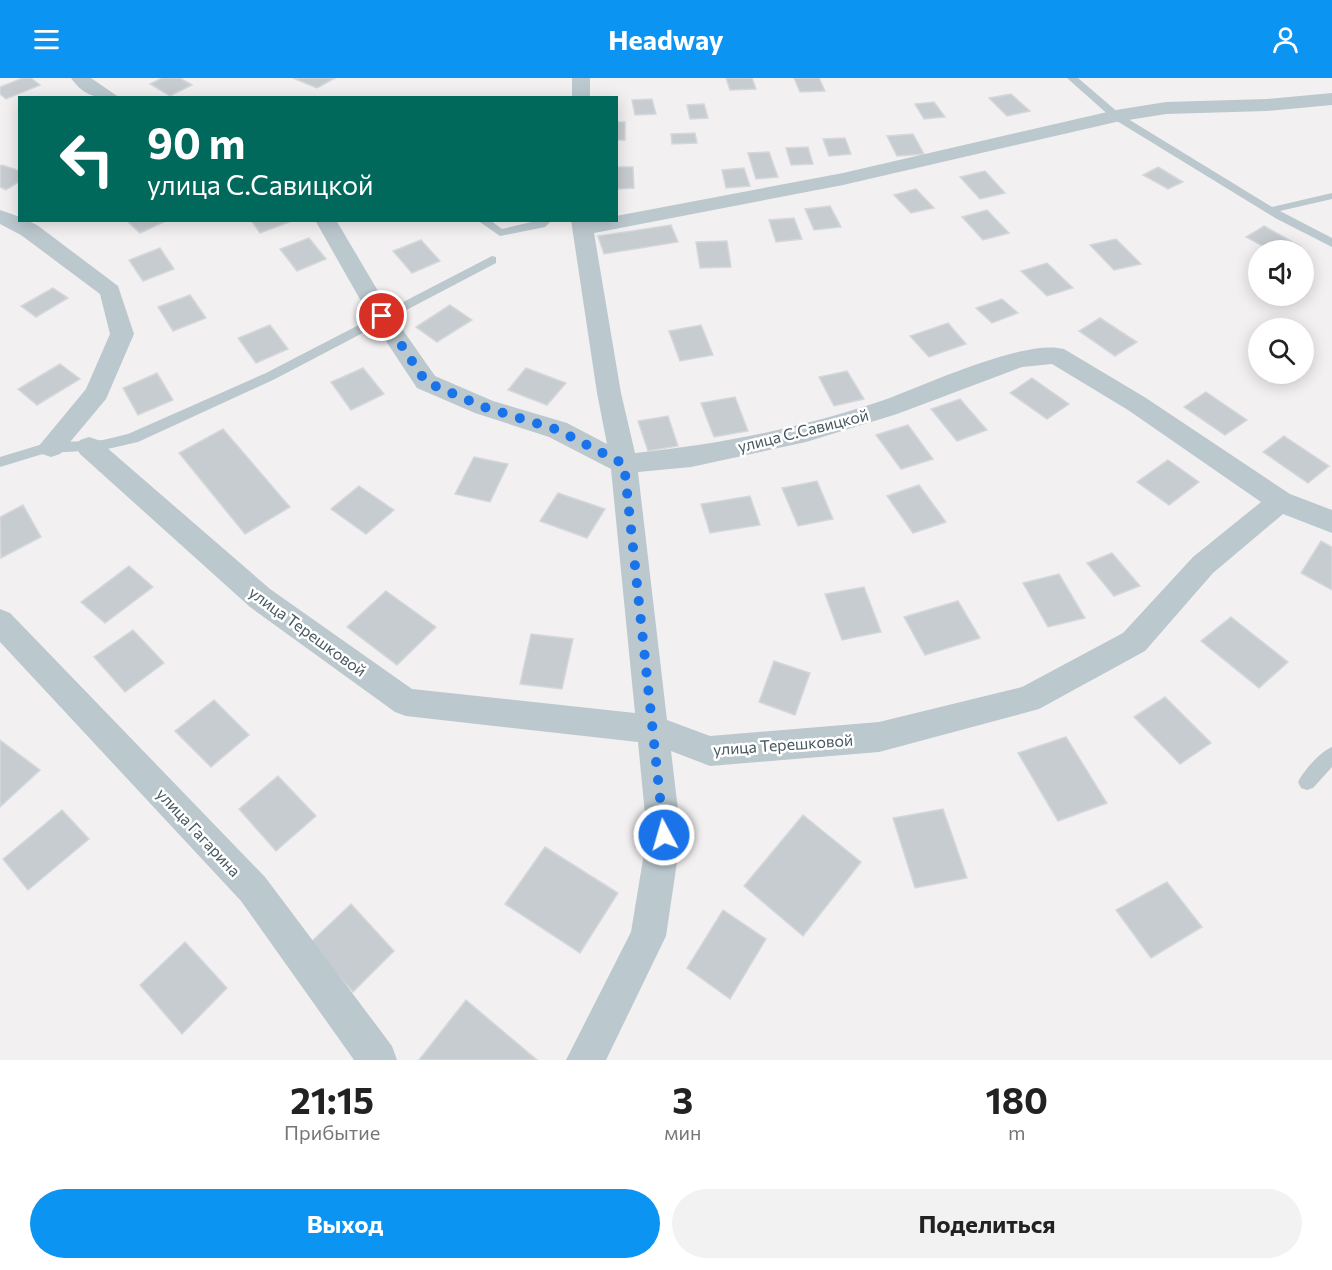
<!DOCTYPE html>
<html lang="ru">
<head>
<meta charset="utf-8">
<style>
	:root { --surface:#fff; --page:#f2f2f2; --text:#222; --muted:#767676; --accent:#0b94f2 }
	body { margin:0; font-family:Commissioner,sans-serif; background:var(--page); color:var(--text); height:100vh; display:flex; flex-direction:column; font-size:22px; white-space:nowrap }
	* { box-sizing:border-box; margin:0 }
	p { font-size:20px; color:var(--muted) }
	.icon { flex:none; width:33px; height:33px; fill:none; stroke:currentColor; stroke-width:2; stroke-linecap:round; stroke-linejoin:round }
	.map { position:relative; height:982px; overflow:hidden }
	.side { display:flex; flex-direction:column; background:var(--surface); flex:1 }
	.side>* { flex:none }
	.banner { position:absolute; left:18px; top:18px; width:600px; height:126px; border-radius:0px; box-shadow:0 3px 15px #0003; background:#00695c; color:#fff; overflow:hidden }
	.tools { position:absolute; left:1248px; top:162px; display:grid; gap:12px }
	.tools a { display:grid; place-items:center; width:66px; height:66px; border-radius:50%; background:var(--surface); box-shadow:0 3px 15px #0003; font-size:30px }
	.pin { position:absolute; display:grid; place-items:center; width:51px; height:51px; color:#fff; margin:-26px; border:3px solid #fff; border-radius:50%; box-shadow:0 2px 6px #0007 }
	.me { position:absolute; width:66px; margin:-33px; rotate:354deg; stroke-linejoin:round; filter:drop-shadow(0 0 4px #0008) }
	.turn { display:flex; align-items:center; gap:21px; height:126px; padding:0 30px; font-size:27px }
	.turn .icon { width:78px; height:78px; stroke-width:2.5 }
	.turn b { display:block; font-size:42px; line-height:51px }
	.eta { display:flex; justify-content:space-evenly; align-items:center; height:102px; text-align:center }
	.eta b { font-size:36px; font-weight:700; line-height:42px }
	.cta { display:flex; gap:12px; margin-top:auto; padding:12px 30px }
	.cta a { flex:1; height:69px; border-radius:36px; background:var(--accent); color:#fff; font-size:24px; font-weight:700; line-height:69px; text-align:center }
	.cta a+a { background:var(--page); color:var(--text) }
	header { display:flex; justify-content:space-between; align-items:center; height:78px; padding:0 30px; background:var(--accent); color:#fff; font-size:27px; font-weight:700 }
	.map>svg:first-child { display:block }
	.building { fill:#c7ccd0; stroke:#d4d8dc; stroke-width:1.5 }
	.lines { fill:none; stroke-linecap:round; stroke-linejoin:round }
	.service { fill:#bbc8ce; fill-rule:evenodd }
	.minor { fill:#bbc8ce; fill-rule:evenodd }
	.route { stroke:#1a73e8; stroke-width:10; stroke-dasharray:0 18 }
	.labels { text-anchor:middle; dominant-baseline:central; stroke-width:5; stroke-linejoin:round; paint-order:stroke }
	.street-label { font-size:16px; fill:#47585f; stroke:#fff }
</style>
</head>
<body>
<header><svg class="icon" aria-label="menu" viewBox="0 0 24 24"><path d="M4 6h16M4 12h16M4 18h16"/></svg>Headway<svg class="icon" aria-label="person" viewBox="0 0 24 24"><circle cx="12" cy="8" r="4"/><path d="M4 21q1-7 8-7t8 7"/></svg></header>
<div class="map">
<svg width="1332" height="982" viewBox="0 0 1332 982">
	<rect width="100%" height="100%" fill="#f3f0f1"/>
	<g class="building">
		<path d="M23,0h8l9,7 -34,14 -6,-5v-7z"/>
		<path d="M162,0h18l12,7 -22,11 -20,-12z"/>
		<path d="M293,0h42l-18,10z"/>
		<path d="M726,0h26l4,11 -26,1z"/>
		<path d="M794,0h25l6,13 -25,1z"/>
		<path d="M1011,16l19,17 -23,5 -18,-18z"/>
		<path d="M652,21l4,15 -21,1 -3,-15z"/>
		<path d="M934,24l11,15 -21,2 -9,-15z"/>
		<path d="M704,26l4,14 -18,1 -3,-14z"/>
		<rect x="616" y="44" width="9" height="18"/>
		<path d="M695,55l2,10 -25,1 -1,-10z"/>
		<path d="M913,56l11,20 -27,2 -10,-20z"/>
		<path d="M845,60l6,16 -22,2 -6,-17z"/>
		<path d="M808,69l5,17 -22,1 -5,-17z"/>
		<path d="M769,74l9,25 -22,2 -8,-26z"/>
		<path d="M2,87l18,6v10l-14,9 -6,-3v-21z"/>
		<path d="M616,89h17l1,21 -18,1z"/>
		<path d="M1158,89l25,15 -15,7 -25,-14z"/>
		<path d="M744,90l6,18 -24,2 -4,-18z"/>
		<path d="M985,93l20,22 -25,6 -20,-22z"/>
		<path d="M916,111l18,19 -23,5 -17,-18z"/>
		<path d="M830,128l11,21 -27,3 -9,-21z"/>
		<path d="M987,132l22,23 -26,7 -21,-23z"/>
		<path d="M794,140l8,21 -26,3 -7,-22z"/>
		<path d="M126,142h42l-28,13z"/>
		<path d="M251,142h37l1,2 -29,11z"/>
		<path d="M671,147l7,17 -74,12 -6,-18z"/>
		<path d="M1264,148l36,20 -7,4h-23l-24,-13z"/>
		<path d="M309,160l17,21 -29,12 -17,-22z"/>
		<path d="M1116,161l25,25 -27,6 -24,-25z"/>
		<path d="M421,162l19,21 -28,12 -19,-22z"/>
		<path d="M727,163l4,26 -31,1 -4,-26z"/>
		<path d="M160,170l14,21 -31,12 -14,-21z"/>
		<path d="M1047,185l26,25 -26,8 -26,-25z"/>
		<path d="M53,210l15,10 -32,19 -15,-11z"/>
		<path d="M190,217l16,23 -33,13 -15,-24z"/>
		<path d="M1002,221l16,14 -26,10 -16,-15z"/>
		<path d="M450,227l22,15 -35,22 -21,-15z"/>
		<path d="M1100,240l37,24 -22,14 -36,-25z"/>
		<path d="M948,245l18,21 -37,13 -19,-21z"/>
		<path d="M270,247l18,24 -32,14 -18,-25z"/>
		<path d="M701,247l12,30 -33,6 -11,-30z"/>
		<path d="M60,286l20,15 -43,26 -19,-16z"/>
		<path d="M363,290l21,26 -33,16 -20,-28z"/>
		<path d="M526,290l40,15 -19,22 -39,-15z"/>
		<path d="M847,293l17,28 -30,7 -15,-29z"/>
		<path d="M157,295l16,27 -35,15 -15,-27z"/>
		<path d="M1032,300l37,26 -22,15 -37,-26z"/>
		<path d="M1206,314l41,28 -22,15 -41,-28z"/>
		<path d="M735,319l13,34 -34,6 -13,-34z"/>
		<path d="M960,321l27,31 -30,11 -26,-32z"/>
		<path d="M668,338l10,30 -30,5 -10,-30z"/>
		<path d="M908,347l25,34 -32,10 -25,-34z"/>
		<path d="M223,351l67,78 -45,27 -66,-81z"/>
		<path d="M1284,358l45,30 -21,17 -45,-31z"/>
		<path d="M474,379l34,7 -18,38 -35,-8z"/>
		<path d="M1168,382l31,22 -30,23 -32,-23z"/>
		<path d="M817,403l16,38 -35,7 -16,-38z"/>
		<path d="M919,407l27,37 -33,11 -26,-37z"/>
		<path d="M359,408l35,24 -28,24 -35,-25z"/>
		<path d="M558,415l47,16 -18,29 -47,-17z"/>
		<path d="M750,418l10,29 -50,8 -9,-29z"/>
		<path d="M23,427l18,32 -40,21 -1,-41z"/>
		<path d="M1321,463l11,6v43l-31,-17z"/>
		<path d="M1112,475l28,33 -26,10 -27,-33z"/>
		<path d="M129,488l24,21 -48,36 -24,-21z"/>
		<path d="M1059,496l26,44 -37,9 -25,-44z"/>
		<path d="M864,509l17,45 -39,8 -17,-46z"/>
		<path d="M386,513l50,36 -39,38 -50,-38z"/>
		<path d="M958,523l22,37 -55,17 -21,-38z"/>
		<path d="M1231,539l57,45 -29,26 -58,-47z"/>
		<path d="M133,552l31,33 -39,29 -31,-35z"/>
		<path d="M531,556l42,5 -11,50 -42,-5z"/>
		<path d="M774,583l36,12 -15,42 -36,-13z"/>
		<path d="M1165,619l46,46 -31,21 -46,-47z"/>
		<path d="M214,622l35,35 -38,32 -36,-36z"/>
		<path d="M1066,659l41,66 -49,18 -40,-68z"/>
		<path d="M0,662l40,30 -40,37z"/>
		<path d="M278,698l38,40 -40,35 -37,-42z"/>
		<path d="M943,731l24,69 -52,10 -22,-70z"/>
		<path d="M62,732l27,29 -61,51 -25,-31z"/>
		<path d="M803,737l58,47 -58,74 -59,-50z"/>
		<path d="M545,769l73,46 -38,60 -75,-49z"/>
		<path d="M1167,804l35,45 -51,31 -35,-48z"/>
		<path d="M351,826l43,47 -41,41 -43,-49z"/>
		<path d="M723,832l43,29 -36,60 -43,-31z"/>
		<path d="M185,864l42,46 -45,46 -42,-49z"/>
		<path d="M466,922l71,60h-118z"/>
	</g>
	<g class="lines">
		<g class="service">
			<path d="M1067,0h11l42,36 152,93 60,-14v6l-52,12 52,27v9l-55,-28 -165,-101z"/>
			<path d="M477,142h13l12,9 38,-9h12l-7,7 -45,9z"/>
			<path d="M492,178l4,1v6l-221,116 -137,63 -35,8 -57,3 -46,14v-10l46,-14 57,-3 25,-6 138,-61z"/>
			<path d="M1332,669v20l-19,21 -6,2 -6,-2 -3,-6c6,-12 22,-30 34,-35z"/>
		</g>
		<g class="minor">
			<path d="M71,0h20l29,20c-22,0 -35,0 -49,-20z"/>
			<rect x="572" y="0" width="18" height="20"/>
			<path d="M1332,15v12l-65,6 -101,3 -50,8 -273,63 -249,48 27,160 14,60c57,-6 115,-15 171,-30 25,-6 51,-14 75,-22 42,-15 144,-63 183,-52l82,49 144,96 42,16v23l-49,-19 -70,59 -68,78 -106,58 -160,43 -169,14 -39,-15 10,84 -15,101 -60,124h-40l65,-128 16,-97 -9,-93 -232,-26 -11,-4 -145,-105 -170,-153 -4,-7 4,-7 9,-3 9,3 172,149 142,100 223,24 -24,-244 -62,-32 -74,-24 -58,-25 -47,-71 -55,-97h21l55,93 44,63 58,25 74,22 40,21 -10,-51 -26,-173h45v-4l227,-43 273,-63 50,-8 101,-3zM1052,286l76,46 133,92 -68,55 -70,76 -101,54 -143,35 -169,14 -43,-16 -29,-248 53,-5 115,-25 91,-28 125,-47z"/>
			<path d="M0,132l20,7v3h6l11,5 81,61 16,48 -28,65 -46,55 -9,3 -9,-3 -4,-7 48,-58 24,-55 -10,-40 -79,-59 -21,-11z"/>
			<path d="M0,531l10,4 255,264 127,169 5,14h-43l-113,-159 -241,-259z"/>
		</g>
	</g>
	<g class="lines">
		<path class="route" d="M382,238l44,66 58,25 74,23 66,34 40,371"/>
	</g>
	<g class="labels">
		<g class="street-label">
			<text transform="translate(803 352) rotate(-14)">улица С.Савицкой</text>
			<text transform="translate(308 553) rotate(36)">улица Терешковой</text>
			<text transform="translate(783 666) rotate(-4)">улица Терешковой</text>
			<text transform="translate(199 754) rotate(47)">улица Гагарина</text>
		</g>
	</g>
</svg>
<div class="tools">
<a><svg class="icon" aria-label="sound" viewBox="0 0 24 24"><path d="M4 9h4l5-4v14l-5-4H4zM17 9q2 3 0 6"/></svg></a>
<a><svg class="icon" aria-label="search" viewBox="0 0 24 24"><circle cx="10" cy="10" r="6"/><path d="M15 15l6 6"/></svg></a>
</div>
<div class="pin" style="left:382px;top:238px;background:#d93025"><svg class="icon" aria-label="arrive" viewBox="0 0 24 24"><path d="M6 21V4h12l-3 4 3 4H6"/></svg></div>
<svg class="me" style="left:664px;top:757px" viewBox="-20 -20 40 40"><circle r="17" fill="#1a73e8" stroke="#fff" stroke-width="3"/><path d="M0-11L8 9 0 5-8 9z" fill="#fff"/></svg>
<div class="banner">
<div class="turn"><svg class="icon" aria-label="left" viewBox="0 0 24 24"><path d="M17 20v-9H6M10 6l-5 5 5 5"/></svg><div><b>90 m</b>улица С.Савицкой</div></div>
</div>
</div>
<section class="side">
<div class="eta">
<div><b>21:15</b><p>Прибытие</p></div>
<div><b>3</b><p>мин</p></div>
<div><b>180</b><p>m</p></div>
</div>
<div class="cta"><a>Выход</a><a>Поделиться</a></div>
</section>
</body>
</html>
